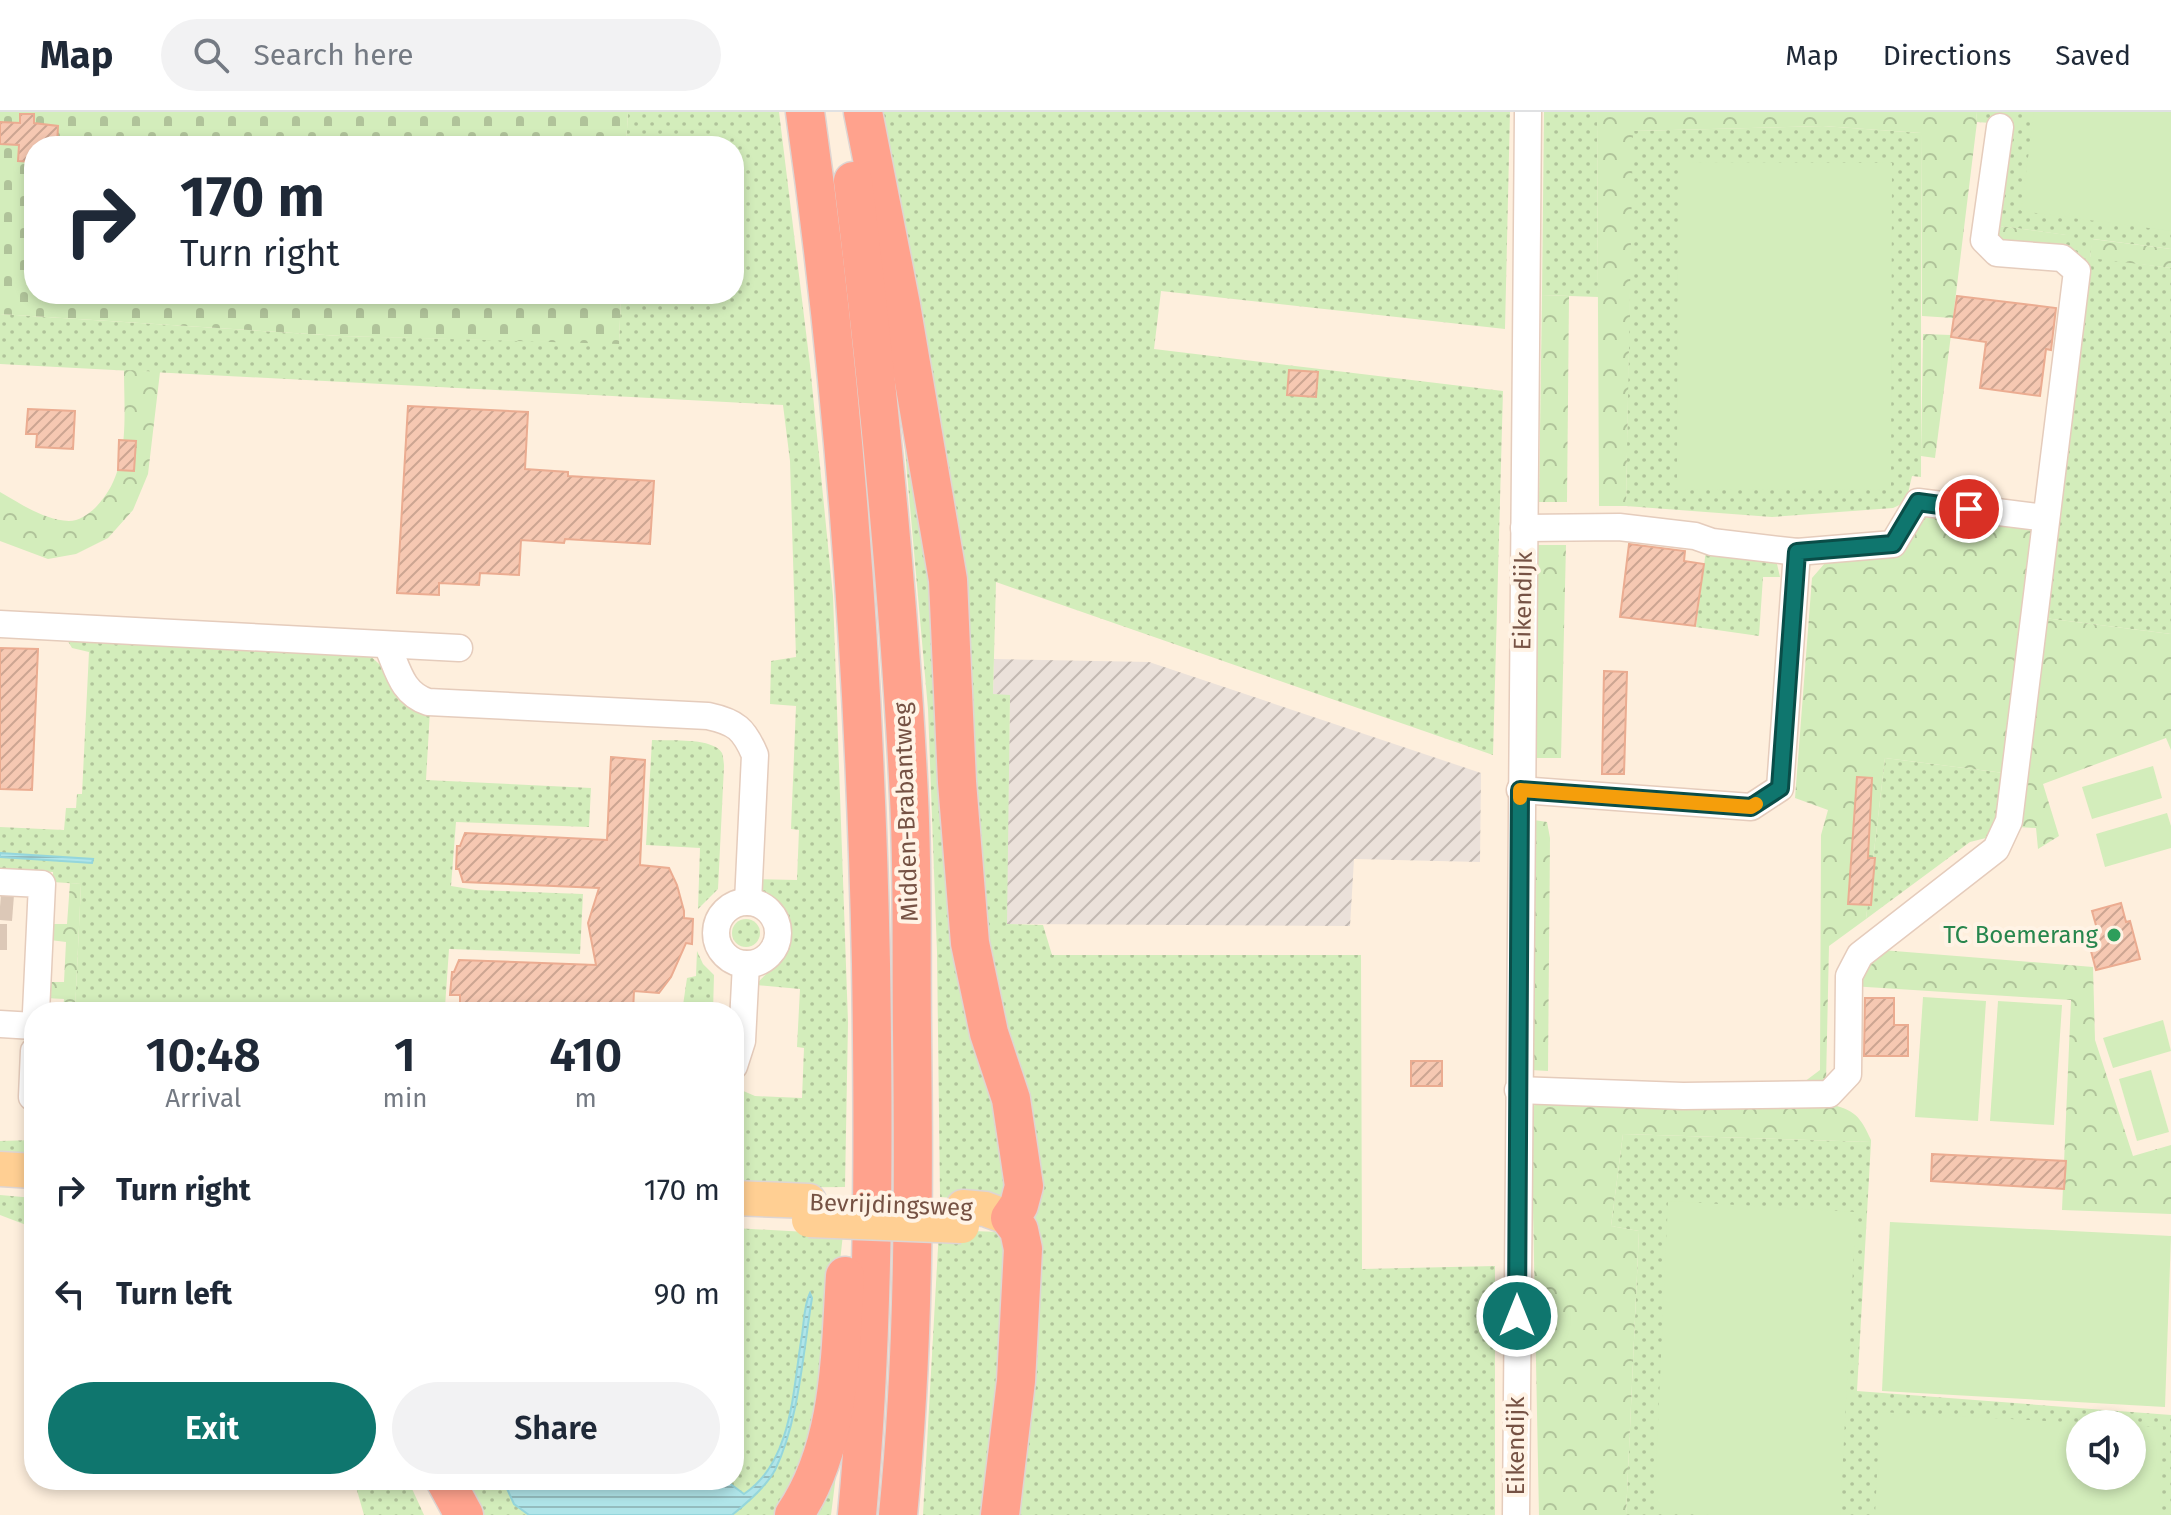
<!DOCTYPE html>
<html lang="en">
<head>
<meta charset="utf-8">
<style>
	:root { --surface:#fff; --page:#f2f2f3; --text:#1f2937; --muted:#747a83; --line:#e0e1e3; --accent:#0f766e }
	body { margin:0; font-family:"Fira Sans",sans-serif; background:var(--page); color:var(--text); height:100vh; display:flex; flex-direction:column; font-size:30px; white-space:nowrap }
	* { box-sizing:border-box; margin:0 }
	p { font-size:26px; color:var(--muted) }
	.icon { flex:none; width:44px; height:44px; fill:none; stroke:currentColor; stroke-width:2; stroke-linecap:round; stroke-linejoin:round }
	.map { position:relative; flex:1; overflow:hidden }
	.details { position:absolute; left:24px; top:890px; width:720px; height:488px; display:flex; flex-direction:column; background:var(--surface); border-radius:32px; box-shadow:0 4px 12px #0003 }
	.details>* { flex:none }
	.hud { position:absolute; left:24px; top:24px; width:720px; height:168px; border-radius:32px; box-shadow:0 4px 12px #0003; background:#fff; color:var(--text); overflow:hidden }
	.tools { position:absolute; left:2066px; top:1298px; display:grid; gap:16px }
	.tools a { display:grid; place-items:center; width:80px; height:80px; border-radius:50%; background:var(--surface); box-shadow:0 4px 12px #0003; font-size:40px }
	.pin { position:absolute; display:grid; place-items:center; width:68px; height:68px; color:#fff; margin:-34px; border:4px solid #fff; border-radius:50%; box-shadow:0 2px 8px #0007 }
	.me { position:absolute; width:88px; margin:-44px; rotate:0deg; stroke-linejoin:round; filter:drop-shadow(0 0 6px #0008) }
	.turn { display:flex; align-items:center; gap:28px; height:168px; padding:0 24px; font-size:36px }
	.turn .icon { width:104px; height:104px; stroke-width:2.5 }
	.turn b { display:block; font-size:56px; line-height:68px }
	.eta { display:flex; justify-content:space-evenly; align-items:center; height:136px; text-align:center }
	.eta b { font-size:48px; font-weight:600; line-height:56px }
	.button { display:flex; gap:16px; margin-top:auto; padding:16px 24px }
	.button a { flex:1; height:92px; border-radius:48px; background:var(--accent); color:#fff; font-size:32px; font-weight:600; line-height:92px; text-align:center }
	.button a+a { background:var(--page); color:var(--text) }
	ul { padding:0; list-style:none }
	li { display:flex; align-items:center; gap:24px; height:104px; padding:0 24px }
	li div { flex:1 }
	li b { display:block; font-size:30px }
	li em { font-style:normal }
	header { display:flex; align-items:center; gap:48px; box-sizing:border-box; height:112px; padding:0 40px; background:var(--surface); border-bottom:2px solid var(--line) }
	header strong { font-size:38px }
	nav { display:flex; gap:44px; margin-inline-start:auto; font-size:28px }
	.search { width:560px; height:72px; background:var(--page); display:flex; align-items:center; gap:20px; box-sizing:border-box; padding:0 28px; border-radius:44px; color:var(--muted); font-size:30px }
	.map>svg:first-child { display:block }
	.industrial { fill:url(#industrial-furrows) }
	.green { fill:url(#green-dots); fill-rule:evenodd }
	.forest { fill:url(#forest-crowns) }
	.cemetery { fill:url(#cemetery-stones) }
	.pitch { fill:#d3edbb }
	.water { fill:url(#water-rules); stroke:#95d6dc; stroke-width:2 }
	.building { fill:url(#building-hatch); stroke:#ebac91; stroke-width:2 }
	.lines { fill:none; stroke-linecap:round; stroke-linejoin:round }
	.minor-tunnel { stroke:#dcc8b7; stroke-width:26; stroke-dasharray:26 13; stroke-linecap:butt }
	.minor-casing { stroke:#e5ccbc; stroke-width:29 }
	.major-casing { stroke:#ded5d2; stroke-width:37 }
	.highway-casing { stroke:#ded5d2; stroke-width:41 }
	.minor { stroke:#fff; stroke-width:26 }
	.major { stroke:#ffcf93; stroke-width:34 }
	.highway { stroke:#ffa28d; stroke-width:38 }
	.major-bridge-casing { stroke:#ded5d2; stroke-width:37; stroke-linecap:butt }
	.major-bridge { stroke:#ffcf93; stroke-width:34 }
	.route-casing { stroke:#0a4d48; stroke-width:20 }
	.route { stroke:#0f766e; stroke-width:14 }
	.slow { stroke:#f59e0b; stroke-width:14 }
	.leisure-dot { fill:#2e9e5b; stroke:#fff3e5; stroke-width:3 }
	.labels { text-anchor:middle; dominant-baseline:central; stroke-width:8; stroke-linejoin:round; paint-order:stroke }
	.street-label { font-size:24px; fill:#765244; stroke:#fff3e5 }
	.leisure-label { font-size:24px; fill:#27864d; stroke:#fff3e5; text-anchor:end }
</style>
</head>
<body>
<header>
<strong>Map</strong>
<div class="search"><svg class="icon" aria-label="search" viewBox="0 0 24 24"><circle cx="10" cy="10" r="6"/><path d="M15 15l6 6"/></svg>Search here</div>
<nav><a>Map</a><a>Directions</a><a>Saved</a></nav>
</header>
<div class="map">
<svg width="2171" height="1403" viewBox="0 0 2171 1403">
	<defs>
		<pattern id="industrial-furrows" width="10" height="10" patternUnits="userSpaceOnUse" patternTransform="scale(2)"><rect width="10" height="10" fill="#ebe1da"/><path d="M-1 1l2-2M0 10L10 0M9 11l2-2" fill="none" stroke="#c3b9b2"/></pattern>
		<pattern id="green-dots" width="8" height="8" patternUnits="userSpaceOnUse" patternTransform="scale(2)"><rect width="8" height="8" fill="#d3edbb"/><path d="M2 2h.1M6 6h.1" fill="none" stroke="#b0c39a" stroke-width="1.8" stroke-linecap="round"/></pattern>
		<pattern id="forest-crowns" width="20" height="18" patternUnits="userSpaceOnUse" patternTransform="scale(2)"><rect width="20" height="18" fill="#d3edbb"/><path d="M2 6a3 3 0 1 1 6 0M12 15a3 3 0 1 1 6 0" fill="none" stroke="#b0c39a"/></pattern>
		<pattern id="cemetery-stones" width="16" height="16" patternUnits="userSpaceOnUse" patternTransform="scale(2)"><rect width="16" height="16" fill="#d3edbb"/><path d="M2 7V4a2 2 0 0 1 4 0v3zM10 15v-3a2 2 0 0 1 4 0v3z" fill="#b0c39a"/></pattern>
		<pattern id="water-rules" width="6" height="5" patternUnits="userSpaceOnUse" patternTransform="scale(2)"><rect width="6" height="5" fill="#b0e5e9"/><path d="M0 2.5h6" fill="none" stroke="#94bcbe"/></pattern>
		<pattern id="building-hatch" width="6" height="6" patternUnits="userSpaceOnUse" patternTransform="scale(2)"><rect width="6" height="6" fill="#f6c8b2"/><path d="M-1 1l2-2M0 6l6-6M5 7l2-2" fill="none" stroke="#cca592"/></pattern>
	</defs>
	<rect width="100%" height="100%" fill="#feefdd"/>
	<path class="industrial" d="M994,547l155,3 332,111 -1,89 -126,-3 -4,67 -344,-2 4,-228 -17,-2z"/>
	<g class="green">
		<path d="M628,0h151l31,253 23,231 15,426 -3,165 -111,1v-93l7,-5 14,6 47,2 2,-50 -7,-1 3,-58 -44,-4c8,-11 20,-17 26,-28 13,-27 -6,-53 -25,-68l-1,-10 41,1 2,-50 -8,-1 5,-123 -26,-2 1,-43 25,-4 -6,-196 -7,-56 -783,-41v-50l341,22 278,7 2,-49h113v-148h-108z"/>
		<path d="M872,0h638l-5,217 -344,-38 -7,58 349,42 -10,364 -497,-173 -3,112 17,1 -3,229 36,1 9,30h309l1,314 133,-3v249h-487l14,-128 -28,-370z"/>
		<path d="M1544,0h53l1,185 -56,-2z"/>
		<path d="M1976,0h195v137l-78,-10 -3,18 81,11v366l-135,-17 52,-355 -24,-7 2,-20 -73,-10 12,-101 -28,-2z"/>
		<path d="M1823,14l98,7v344l-9,-1 -6,26 -13,6 -121,9 -146,-11 6,-375z"/>
		<path d="M893,203l119,874 -15,12 -57,-4 -3,-245 -9,-243z"/>
		<path d="M1706,438l65,9 6,5 3,13h-17l-4,59 -63,-9z"/>
		<path d="M65,524l302,17 63,57 -4,70 165,8 -2,39 -133,-5 -5,64 25,4 107,4 -3,60 -131,-5 -4,58 9,5h-379l6,-128 -28,-2v-10l-53,-3v-12l92,5v-3l-92,-6v-26l64,3 2,-22h10l1,-14h5l7,-142 -17,-4z"/>
		<path d="M652,628c16,1 61,-3 70,13 1,2 2,11 2,13l-6,123 -20,20 2,-61 -54,-3z"/>
		<path d="M1885,646l119,15 -6,62 -28,7 -104,77z"/>
		<circle cx="746" cy="821" r="14"/>
		<path d="M697,839l6,13 11,11 -1,37h-31l5,-34 9,-2z"/>
		<path d="M1623,1022l248,8 -14,249 314,24v100h-545l13,-284 -28,-5zM2080,1312h52v52h-52z"/>
		<path d="M34,1028v26l-34,-1v-24z"/>
		<path d="M0,1083l34,3v30l-34,-13z"/>
		<path d="M734,1116l109,6 -22,202 -39,79h-50l26,-23 16,-19 8,-21 10,-35 19,-122h-3c-7,46 -15,156 -48,188 -4,4 -11,8 -16,11l-19,-14h9z"/>
		<path d="M939,1118l64,2 4,3 -13,280h-71z"/>
		<path d="M841,1323l-10,80h-26z"/>
		<path d="M354,1368h54l16,35h-60z"/>
		<path d="M455,1368h48l11,24 15,11h-52z"/>
	</g>
	<g class="forest">
		<path d="M1597,0h379l1,10 -24,196 -31,-2 -1,-183 -98,-7 -190,5 -7,375h-27z"/>
		<path d="M1993,113l74,10 -3,20 -68,-10z"/>
		<path d="M2092,127l79,10v19l-81,-10z"/>
		<path d="M1542,183l27,1 -2,206h-28z"/>
		<path d="M1923,222l28,1 -16,123 -14,-2z"/>
		<path d="M124,258l36,2 -12,102 -15,36 -25,28 -32,16 -28,5 -48,-18v-49c21,12 44,28 69,29 10,0 20,-7 27,-14 35,-35 28,-90 28,-137z"/>
		<path d="M1924,402l105,13 6,10 -31,236 -119,-15 -19,161 -37,27 -3,136h-22l16,-12 1,-235 7,-25 -33,-12 17,-220 20,-23 64,-5z"/>
		<path d="M1538,433h28l-5,213h-26z"/>
		<path d="M2036,505l135,17v116l-5,-12 -123,46 16,52 -21,13 -2,-21 -34,-2z"/>
		<path d="M1534,708l13,2 3,16 -2,233 -17,-1z"/>
		<path d="M70,771l11,1 -6,128h-12l1,-13 -18,-1 1,-16h17l2,-40 -16,-2 1,-16h16z"/>
		<path d="M1882,838l211,17 2,73 38,116 38,-11v69l-109,-4 9,-210 -220,-14 8,-19z"/>
		<path d="M1549,990l280,2c26,6 31,12 42,36v2l-248,-8 -12,92 28,5 -13,284h-87l-8,-409z"/>
	</g>
	<path class="cemetery" d="M0,0h628l-2,34h-592v148h587l-2,50 -278,-8 -341,-22z"/>
	<g class="pitch">
		<path d="M2034,0h137v119l-150,-20z"/>
		<path d="M1678,50l214,1 -1,327 -214,-1z"/>
		<path d="M2153,654l9,32 -70,21 -10,-32z"/>
		<path d="M2167,701l4,13v22l-66,19 -9,-33z"/>
		<path d="M1923,885l63,4 -8,120 -63,-4z"/>
		<path d="M1998,889l64,4 -8,120 -64,-4z"/>
		<path d="M2163,908l8,31 -58,17 -10,-30z"/>
		<path d="M2151,958l18,62 -32,9 -18,-62z"/>
		<path d="M1668,1089l188,11 -16,303h-131l-55,-3z"/>
		<path d="M1890,1110l281,14 -6,171 -283,-16z"/>
		<path d="M1880,1300l222,12h-22v52h52v-50l31,1 -4,88h-284z"/>
	</g>
	<g class="water">
		<path d="M0,741l93,6 -1,4 -92,-6z"/>
		<path d="M810,1181l2,5c-9,54 -13,123 -37,172 -9,17 -28,33 -43,45h-203l-15,-11 -11,-24h222l19,14c49,-32 49,-107 58,-159 2,-13 2,-30 8,-42z"/>
	</g>
	<g class="building">
		<path d="M20,2h14v9l24,3 -1,20h-23v16l-16,-1 1,-16 -19,-1v-22l20,1z"/>
		<path d="M1957,184l99,12 -5,42 -5,-1 -6,47 -60,-8 6,-46 -35,-5z"/>
		<path d="M1289,258l29,2 -2,25 -29,-2z"/>
		<path d="M408,294l120,6 -3,57 43,3v4l86,5 -4,63 -85,-5 -1,4 -43,-3 -2,35 -39,-2 -1,12 -40,-2v12l-42,-2z"/>
		<path d="M28,297l47,2 -2,38 -37,-2 1,-13h-11z"/>
		<path d="M119,328l17,1 -2,30 -16,-1z"/>
		<path d="M1629,432l56,7 -1,10 20,3 -9,62 -75,-9z"/>
		<path d="M0,536l38,1 -6,141 -32,-1z"/>
		<path d="M1604,559l23,1 -3,102h-22z"/>
		<path d="M611,645l34,3 -5,105 29,3 8,17 7,26v7l9,1 -1,25 -6,-1 -15,34 -12,16 -25,-2 -1,21 -173,-3v-14h-10l2,-23h2l5,-12 137,5 -8,-42 11,-35 -136,-6 -4,-13h-3l1,-23h3l5,-13 142,7z"/>
		<path d="M1857,665l15,1 -4,80h7l-4,47 -23,-1z"/>
		<path d="M2121,791l5,19 4,-1 10,38 -44,11 -10,-38 11,-3 -5,-18z"/>
		<path d="M1865,886h29v27h14v31h-44z"/>
		<rect x="1411" y="949" width="31" height="25"/>
		<path d="M1932,1042l134,7 -2,28 -133,-8z"/>
	</g>
	<g class="lines">
		<g class="minor-tunnel">
			<path d="M0,795l13,1"/>
			<path d="M0,825h7"/>
		</g>
		<g class="minor-casing">
			<g id="minor">
				<path d="M1524,416l95,-1 76,9 17,6 85,10 96,-8 25,-42 128,16"/>
				<path d="M0,512l459,24"/>
				<path d="M387,533c11,24 14,48 41,57l280,14c28,6 36,13 47,39l-7,147"/>
				<path d="M1520,678l231,17 29,-19 17,-236"/>
				<path d="M0,770l42,2 -6,128"/>
				<circle cx="747" cy="821" r="31"/>
				<path d="M0,912l34,2"/>
				<path d="M734,954l8,-25 4,-77"/>
				<path d="M1518,978l165,6 146,-2 19,-20 1,-98 11,-21 136,-106 13,-28 68,-550 -15,-13 -65,-5 -13,-13 16,-113"/>
				<path d="M32,985l2,-46"/>
				<path d="M1516,1403l12,-1403"/>
			</g>
		</g>
		<g class="major-casing">
			<g id="major">
				<path d="M0,1057l34,2"/>
				<path d="M734,1086l75,3"/>
				<path d="M963,1095l22,2 25,9"/>
			</g>
		</g>
		<g class="highway-casing">
			<g id="highway">
				<path d="M805,0c40,282 60,567 66,852 3,184 3,368 -14,551"/>
				<path d="M863,0l38,193 47,275 9,202 13,161 19,90 22,66 13,87 -5,19 -9,13 9,12 4,19 -7,132 -16,134"/>
				<path d="M853,69c25,204 46,410 56,616 4,78 2,156 3,235 2,161 2,323 -14,483"/>
				<path d="M445,1368l19,35"/>
				<path d="M794,1403c47,-69 46,-159 51,-239"/>
			</g>
		</g>
		<use href="#minor" class="minor"/>
		<use href="#major" class="major"/>
		<use href="#highway" class="highway"/>
		<g class="major-bridge-casing">
			<path id="major-bridge" d="M809,1108l153,6"/>
		</g>
		<use href="#major-bridge" class="major-bridge"/>
	</g>
	<g class="lines">
		<g class="route-casing">
			<path id="route" d="M1517,1204l3,-526 231,17 29,-19 17,-236 96,-8 25,-42 51,7"/>
		</g>
		<use href="#route" class="route"/>
		<path class="slow" d="M1520,686v-8l231,17 5,-3"/>
	</g>
	<circle class="leisure-dot" cx="2114" cy="823" r="8"/>
	<g class="labels">
		<g class="street-label">
			<text transform="translate(1523 489) rotate(-89)">Eikendijk</text>
			<text transform="translate(906 700) rotate(-92)">Midden-Brabantweg</text>
			<text transform="translate(891 1093) rotate(2)">Bevrijdingsweg</text>
			<text transform="translate(1516 1334) rotate(-90)">Eikendijk</text>
		</g>
		<g class="leisure-label">
			<text x="2098" y="823">TC Boemerang</text>
		</g>
	</g>
</svg>
<div class="tools">
<a><svg class="icon" aria-label="sound" viewBox="0 0 24 24"><path d="M4 9h4l5-4v14l-5-4H4zM17 9q2 3 0 6"/></svg></a>
</div>
<div class="pin" style="left:1969px;top:397px;background:#d93025"><svg class="icon" aria-label="arrive" viewBox="0 0 24 24"><path d="M6 21V4h12l-3 4 3 4H6"/></svg></div>
<svg class="me" style="left:1517px;top:1204px" viewBox="-20 -20 40 40"><circle r="17" fill="#0f766e" stroke="#fff" stroke-width="3"/><path d="M0-11L8 9 0 5-8 9z" fill="#fff"/></svg>
<div class="hud">
<div class="turn"><svg class="icon" aria-label="right" viewBox="0 0 24 24"><path d="M7 20v-9h11M14 6l5 5-5 5"/></svg><div><b>170 m</b>Turn right</div></div>
</div>
<section class="details">
<div class="eta">
<div><b>10:48</b><p>Arrival</p></div>
<div><b>1</b><p>min</p></div>
<div><b>410</b><p>m</p></div>
</div>
<ul>
<li><svg class="icon" aria-label="right" viewBox="0 0 24 24"><path d="M7 20v-9h11M14 6l5 5-5 5"/></svg><div><b>Turn right</b></div><em>170 m</em></li>
<li><svg class="icon" aria-label="left" viewBox="0 0 24 24"><path d="M17 20v-9H6M10 6l-5 5 5 5"/></svg><div><b>Turn left</b></div><em>90 m</em></li>
</ul>
<div class="button"><a>Exit</a><a>Share</a></div>
</section>
</div>
</body>
</html>
